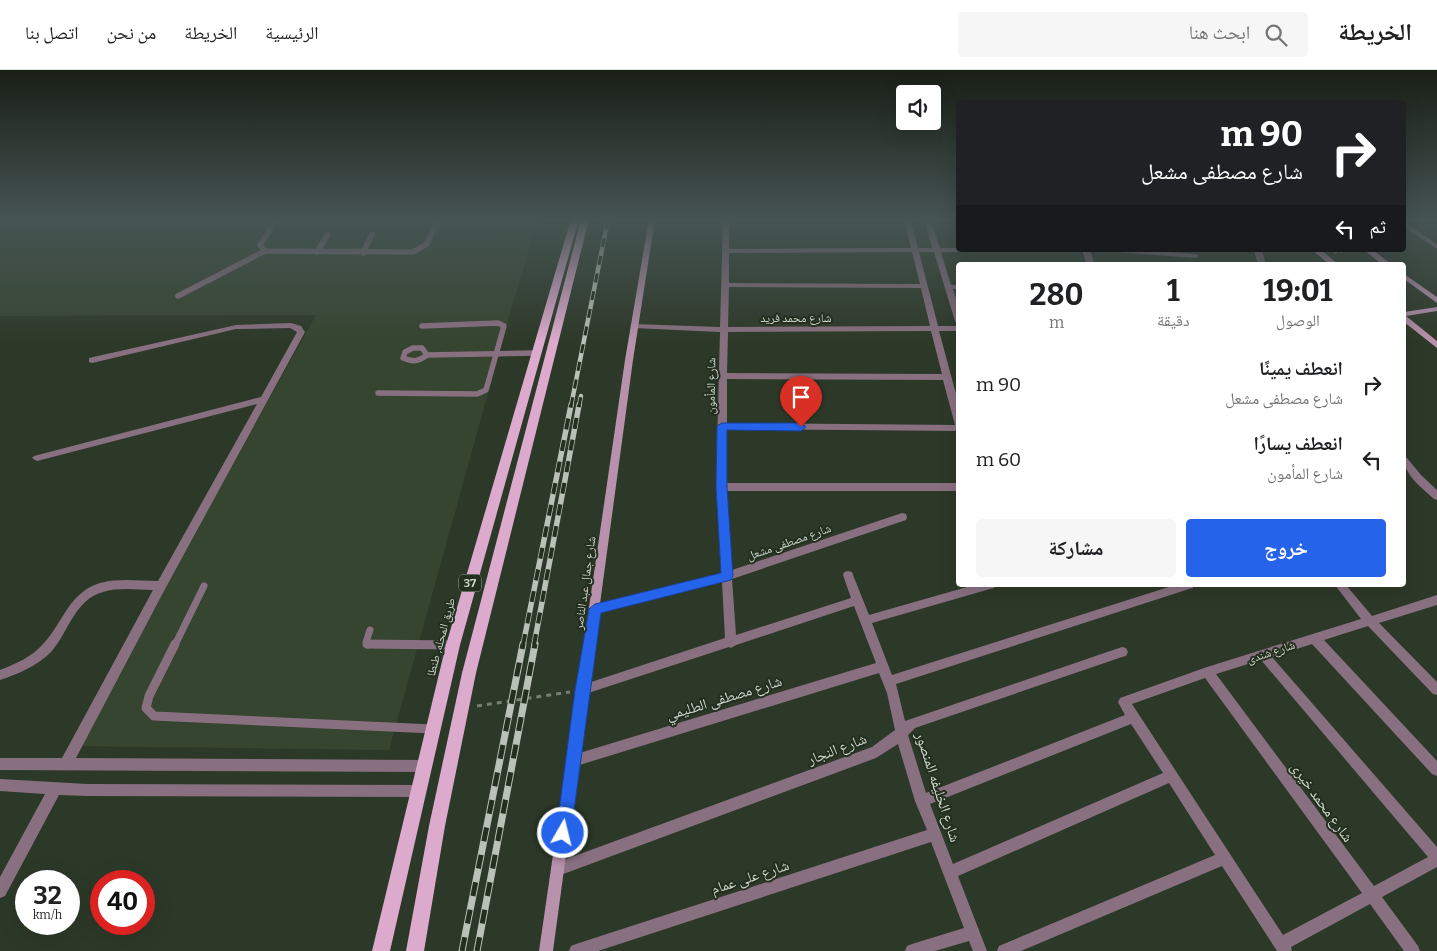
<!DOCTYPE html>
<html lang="ar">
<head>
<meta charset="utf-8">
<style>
	:root { --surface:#fff; --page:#f6f6f6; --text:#202124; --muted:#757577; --line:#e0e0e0; --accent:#2563eb }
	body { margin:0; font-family:Bitter,"Noto Naskh Arabic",serif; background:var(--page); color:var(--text); direction:rtl; height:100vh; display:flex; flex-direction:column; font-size:19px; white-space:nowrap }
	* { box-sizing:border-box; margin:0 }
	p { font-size:16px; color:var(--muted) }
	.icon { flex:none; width:28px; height:28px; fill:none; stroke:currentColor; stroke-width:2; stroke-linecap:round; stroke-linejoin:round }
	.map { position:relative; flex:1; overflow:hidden; direction:ltr }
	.drawer { position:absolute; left:956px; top:192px; width:450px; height:325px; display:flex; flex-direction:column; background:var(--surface); border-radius:5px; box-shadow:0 5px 20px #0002; direction:rtl }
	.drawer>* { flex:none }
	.hud { position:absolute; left:956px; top:30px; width:450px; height:152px; border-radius:5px; box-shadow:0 5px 20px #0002; direction:rtl; background:#202124; color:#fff; overflow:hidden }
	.buttons { position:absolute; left:896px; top:15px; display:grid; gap:10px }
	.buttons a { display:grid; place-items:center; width:45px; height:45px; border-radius:5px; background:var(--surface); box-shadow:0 5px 20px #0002; font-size:25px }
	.speed { position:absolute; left:15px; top:800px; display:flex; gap:10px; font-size:25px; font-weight:700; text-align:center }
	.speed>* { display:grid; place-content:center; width:65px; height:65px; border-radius:50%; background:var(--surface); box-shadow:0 5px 20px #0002; line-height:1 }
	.speed small { font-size:12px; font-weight:400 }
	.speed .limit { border:8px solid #d22; background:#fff; color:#111 }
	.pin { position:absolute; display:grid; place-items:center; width:42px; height:42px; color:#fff; margin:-51px -21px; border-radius:50% 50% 50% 0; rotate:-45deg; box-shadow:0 0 5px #0007 }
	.pin .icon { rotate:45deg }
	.me { position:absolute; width:55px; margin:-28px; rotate:8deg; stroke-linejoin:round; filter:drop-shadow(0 0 4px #0008) }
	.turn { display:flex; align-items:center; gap:18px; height:105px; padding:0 20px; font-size:22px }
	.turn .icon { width:65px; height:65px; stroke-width:2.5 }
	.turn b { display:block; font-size:35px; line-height:42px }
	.then { display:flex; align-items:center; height:48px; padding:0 20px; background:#0003; gap:10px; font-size:19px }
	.eta { display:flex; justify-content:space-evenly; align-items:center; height:85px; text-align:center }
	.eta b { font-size:30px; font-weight:700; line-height:35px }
	.action { display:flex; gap:10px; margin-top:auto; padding:10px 20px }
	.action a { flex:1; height:58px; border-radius:5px; background:var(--accent); color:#fff; font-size:20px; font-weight:700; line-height:58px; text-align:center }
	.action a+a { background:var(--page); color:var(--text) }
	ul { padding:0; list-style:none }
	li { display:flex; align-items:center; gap:15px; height:75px; padding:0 20px }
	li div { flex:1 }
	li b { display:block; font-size:19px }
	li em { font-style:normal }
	header { display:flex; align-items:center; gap:30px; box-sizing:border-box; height:70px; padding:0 25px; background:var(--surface); border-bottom:1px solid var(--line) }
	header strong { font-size:24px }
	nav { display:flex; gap:28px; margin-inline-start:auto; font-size:18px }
	.search { width:350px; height:45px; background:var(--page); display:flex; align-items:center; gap:12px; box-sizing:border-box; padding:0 18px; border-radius:5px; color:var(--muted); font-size:19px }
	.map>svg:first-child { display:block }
	.built { fill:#364530 }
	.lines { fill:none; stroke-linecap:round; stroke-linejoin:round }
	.path-far1 { stroke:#757e71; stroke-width:2; stroke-dasharray:3 3; stroke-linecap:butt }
	.path { stroke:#757e71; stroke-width:3; stroke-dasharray:5 5; stroke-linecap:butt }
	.lane-far2 { stroke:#897081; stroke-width:5.5 }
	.lane-far1 { stroke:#897081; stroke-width:7 }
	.lane { stroke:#897081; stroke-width:9 }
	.street { fill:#897081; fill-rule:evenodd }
	.secondary { fill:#b891ac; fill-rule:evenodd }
	.primary { fill:#dcaacd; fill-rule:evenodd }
	.rail-far2-casing { stroke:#bac2b7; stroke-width:4.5 }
	.rail-far1-casing { stroke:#bac2b7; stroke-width:5.5 }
	.rail-casing { stroke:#bac2b7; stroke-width:7 }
	.rail-far2 { stroke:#232f1f; stroke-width:3; stroke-dasharray:9; stroke-linecap:butt }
	.rail-far1 { stroke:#232f1f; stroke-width:4; stroke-dasharray:11; stroke-linecap:butt }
	.rail { stroke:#232f1f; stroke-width:5; stroke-dasharray:14; stroke-linecap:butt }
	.route { fill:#2563eb; stroke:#184099 }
	.labels { text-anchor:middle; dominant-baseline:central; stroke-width:4; stroke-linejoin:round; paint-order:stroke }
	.shield { fill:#232f1f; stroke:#9ba498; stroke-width:1 }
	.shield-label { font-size:11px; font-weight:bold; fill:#cfd6cc }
	.street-label { font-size:12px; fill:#cfd6cc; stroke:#232f1f }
	.near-street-label { font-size:15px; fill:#cfd6cc; stroke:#232f1f }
</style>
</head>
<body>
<header>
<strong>الخريطة</strong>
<div class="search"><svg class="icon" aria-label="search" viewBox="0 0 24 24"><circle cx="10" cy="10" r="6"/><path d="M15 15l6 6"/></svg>ابحث هنا</div>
<nav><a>الرئيسية</a><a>الخريطة</a><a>من نحن</a><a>اتصل بنا</a></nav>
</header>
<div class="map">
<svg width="1437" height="881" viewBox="0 0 1437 881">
	<rect width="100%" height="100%" fill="#2d3928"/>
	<path class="built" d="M0,149h538l-28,95 -121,436 -314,-4 241,-431 -316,1z"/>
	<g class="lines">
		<path class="path-far1" d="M1334,183l15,-3"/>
		<path class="path" d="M477,636l93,-14"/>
		<g class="lane-far2">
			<path d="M277,149l-17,26 5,6 148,1 14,-8 11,-25"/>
			<path d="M317,182l11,-18"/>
			<path d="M363,183l9,-19"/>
			<path d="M178,226l87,-45"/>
			<path d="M413,278h9l5,7c-9,7 -14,7 -24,3l2,-6z"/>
			<path d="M427,285l110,-2"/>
			<path d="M378,323l99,1 9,-4 18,-64 -6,-3 -76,3"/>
		</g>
		<g class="lane-far1">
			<path d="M175,575l29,-59"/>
			<path d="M368,575l-2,-3 4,-12"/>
		</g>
		<g class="lane">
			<path d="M175,574l-26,52 -3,12 8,8 279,13"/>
			<path d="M367,574l86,1"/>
		</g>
		<g class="street">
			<path d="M723,149h6v30l182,-1 -7,-29h6l8,29h14l-8,-29h6l10,29h19v2h4l-4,2h-18l10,33h8v4h-6l6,19v15l-4,-2 -21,-69h-15l19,74h21v5h-20l20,74v26l-232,-2 -1,54h233v8h-233l6,79 170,-57 4,1 1,3 -1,3 -174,59 4,56 115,-37 -8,-23 1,-3 4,-1 4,1 1,3 16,40 105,-30h21l-1,3 -4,1 -118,34 20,52 283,-90h19l-1,3 -4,1 -293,95 9,37 217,-74 4,1 2,4 -2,4 -4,1 -207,71 -7,7 18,58 199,-78 -7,-13 2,-4 87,-31 154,-48 -26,-34h11l26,31 65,-21v10l-58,18 58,59v13l-4,-1 -65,-68 -44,14 113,121v15l-5,-2 -120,-130 -40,13 165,190v20l-55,30 36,49 2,5h-16l-34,-47 -79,43 1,4h-15l-55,-85 -201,85h-24l2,-5 216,-91 -46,-72 -211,93 29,75h-14l-4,-10 -34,10h-30l2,-5 5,-2 52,-16 -33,-86 -333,109h-29l2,-5 5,-2 351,-114 -12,-29 -17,-57 -22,14 -318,118 -5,-2 -2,-5 2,-5 5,-2 314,-115 23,-17 -8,-37 -8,-20 -306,94 -4,-2 -2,-4 2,-4 4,-2 303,-92 -22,-57 -118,39 -5,3 -2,-1 -147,48 -4,-1 -2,-4 2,-4 4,-1 143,-47 -3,-56 -127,32 -4,-2 -2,-3 2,-3 4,-2 126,-31 -5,-86 4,-155 -86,-4 -4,-2 4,-2 86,3zM912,182l8,32 -191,-1v-30zM729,217l192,1 9,38 -202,1zM931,261l11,43 -215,-1 1,-41zM727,309l216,1 12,45 -228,-2zM1261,590l167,197 -54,29 -158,-212zM1205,608l157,215 -79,42 -151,-231zM1131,654l32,49 -210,91 -23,-60z"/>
			<path d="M1404,152l33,22v5l-33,-22z"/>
			<path d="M1082,180h8l5,15h-8z"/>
			<path d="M1111,180h33l51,4 4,2 -4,2 -80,-6z"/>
			<path d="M1254,180h8l4,15h-8z"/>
			<path d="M291,253l10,3 4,6 -140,257 -89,169 349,2 4,2 2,4 -2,4 -4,2 -425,-2v-12h62l91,-168c-16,0 -34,-3 -50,2 -29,8 -34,40 -52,60 -14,14 -33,22 -51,28v-10c15,-6 32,-13 43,-26 21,-22 25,-51 57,-61 19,-5 39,-2 58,-2l99,-177 -220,57 -5,-3 2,-2 227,-59 36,-65 -7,-4 -54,1 -144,34 -3,-1v-4l147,-33z"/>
			<path d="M1404,387l3,1 14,17 16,15v10l-3,-1c-13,-12 -31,-25 -30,-42z"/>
			<path d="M0,709l87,5 332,1 5,1 1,5 -1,5 -5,1 -332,-1 -28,-1 -54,101 -5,2v-21l45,-83 -45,-3z"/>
		</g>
		<g class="secondary">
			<path d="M649,149h6l-22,141 -80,591h-14l86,-591z"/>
			<path d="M1312,180h9l18,15h-9z"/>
			<path d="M1364,180h9l19,15h-9z"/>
			<path d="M1404,204l33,23v6l-33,-24z"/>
			<path d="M1437,237v4l-31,5 31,25v7l-33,-26v-10z"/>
		</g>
		<g class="primary">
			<path d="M571,149h8l-119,426 -70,306h-18l74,-306z"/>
			<path d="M581,149h8l-113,454 -31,153 -21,125h-18l23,-125 33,-153z"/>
		</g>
		<g class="rail-far2-casing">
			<g id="rail-far2">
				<path d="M571,336l37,-187"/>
				<path d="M579,336l2,-10"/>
			</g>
		</g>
		<g class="rail-far1-casing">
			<g id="rail-far1">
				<path d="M523,575l48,-240"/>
				<path d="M534,575l45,-240"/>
			</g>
		</g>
		<g class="rail-casing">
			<g id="rail">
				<path d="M462,881l61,-307"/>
				<path d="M477,881l58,-307"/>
			</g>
		</g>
		<use href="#rail-far2" class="rail-far2"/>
		<use href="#rail-far1" class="rail-far1"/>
		<use href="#rail" class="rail"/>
	</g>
	<linearGradient id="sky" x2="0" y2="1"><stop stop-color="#191f16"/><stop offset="0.55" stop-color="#465453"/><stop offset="1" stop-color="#465453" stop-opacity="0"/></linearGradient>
	<rect width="1437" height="272" fill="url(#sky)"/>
	<path class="route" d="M722,353h79l5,4 -5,4 -74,-1v57l6,89 -2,4 -130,33 -30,220 -2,6 -6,2 -5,-2 -2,-6 19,-143 14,-81 6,-5 126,-31 -5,-86 1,-61z"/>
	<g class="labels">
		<rect class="shield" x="459" y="504.5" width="22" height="17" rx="4"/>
		<g class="shield-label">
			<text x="470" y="513">37</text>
		</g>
		<g class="street-label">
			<text x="796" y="248">شارع محمد فريد</text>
			<text transform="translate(711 316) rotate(-89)">شارع المأمون</text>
			<text transform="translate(789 472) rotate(-19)">شارع مصطفى مشعل</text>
			<text transform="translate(585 513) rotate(-82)">شارع جمال عبد الناصر</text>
			<text transform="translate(441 567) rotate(-75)">طريق المحله, طنطا</text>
			<text transform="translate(1271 582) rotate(-18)">شارع شندى</text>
		</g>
		<g class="near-street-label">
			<text transform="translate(724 628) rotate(-17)">شارع مصطفى الطليمي</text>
			<text transform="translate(837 679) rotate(-21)">شارع النجار</text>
			<text transform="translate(938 717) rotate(72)">شارع الخليفه المنصور</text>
			<text transform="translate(1322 732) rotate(54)">شارع محمد خيرى</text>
			<text transform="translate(750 807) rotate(-18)">شارع على عمام</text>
		</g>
	</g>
</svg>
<div class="buttons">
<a><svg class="icon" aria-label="sound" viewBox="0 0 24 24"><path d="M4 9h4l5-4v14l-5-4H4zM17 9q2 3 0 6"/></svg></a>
</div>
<div class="speed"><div>32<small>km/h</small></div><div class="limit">40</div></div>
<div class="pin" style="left:801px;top:357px;background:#d93025"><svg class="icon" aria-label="arrive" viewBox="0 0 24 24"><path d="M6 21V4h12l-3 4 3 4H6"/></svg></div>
<svg class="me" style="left:563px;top:763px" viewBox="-20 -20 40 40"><circle r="17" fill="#2563eb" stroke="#fff" stroke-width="3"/><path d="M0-11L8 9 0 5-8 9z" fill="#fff"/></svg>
<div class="hud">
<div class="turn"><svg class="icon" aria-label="right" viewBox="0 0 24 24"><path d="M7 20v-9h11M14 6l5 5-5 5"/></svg><div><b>90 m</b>شارع مصطفى مشعل</div></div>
<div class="then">ثم<svg class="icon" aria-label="left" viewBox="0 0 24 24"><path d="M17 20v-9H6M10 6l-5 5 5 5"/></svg></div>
</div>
<section class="drawer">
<div class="eta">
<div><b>19:01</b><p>الوصول</p></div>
<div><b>1</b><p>دقيقة</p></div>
<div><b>280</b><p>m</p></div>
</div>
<ul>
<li><svg class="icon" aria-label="right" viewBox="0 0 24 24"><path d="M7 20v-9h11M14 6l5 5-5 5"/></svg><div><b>انعطف يمينًا</b><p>شارع مصطفى مشعل</p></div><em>90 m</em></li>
<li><svg class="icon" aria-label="left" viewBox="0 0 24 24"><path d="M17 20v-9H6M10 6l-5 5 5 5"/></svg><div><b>انعطف يسارًا</b><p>شارع المأمون</p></div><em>60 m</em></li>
</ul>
<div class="action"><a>خروج</a><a>مشاركة</a></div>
</section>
</div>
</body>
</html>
